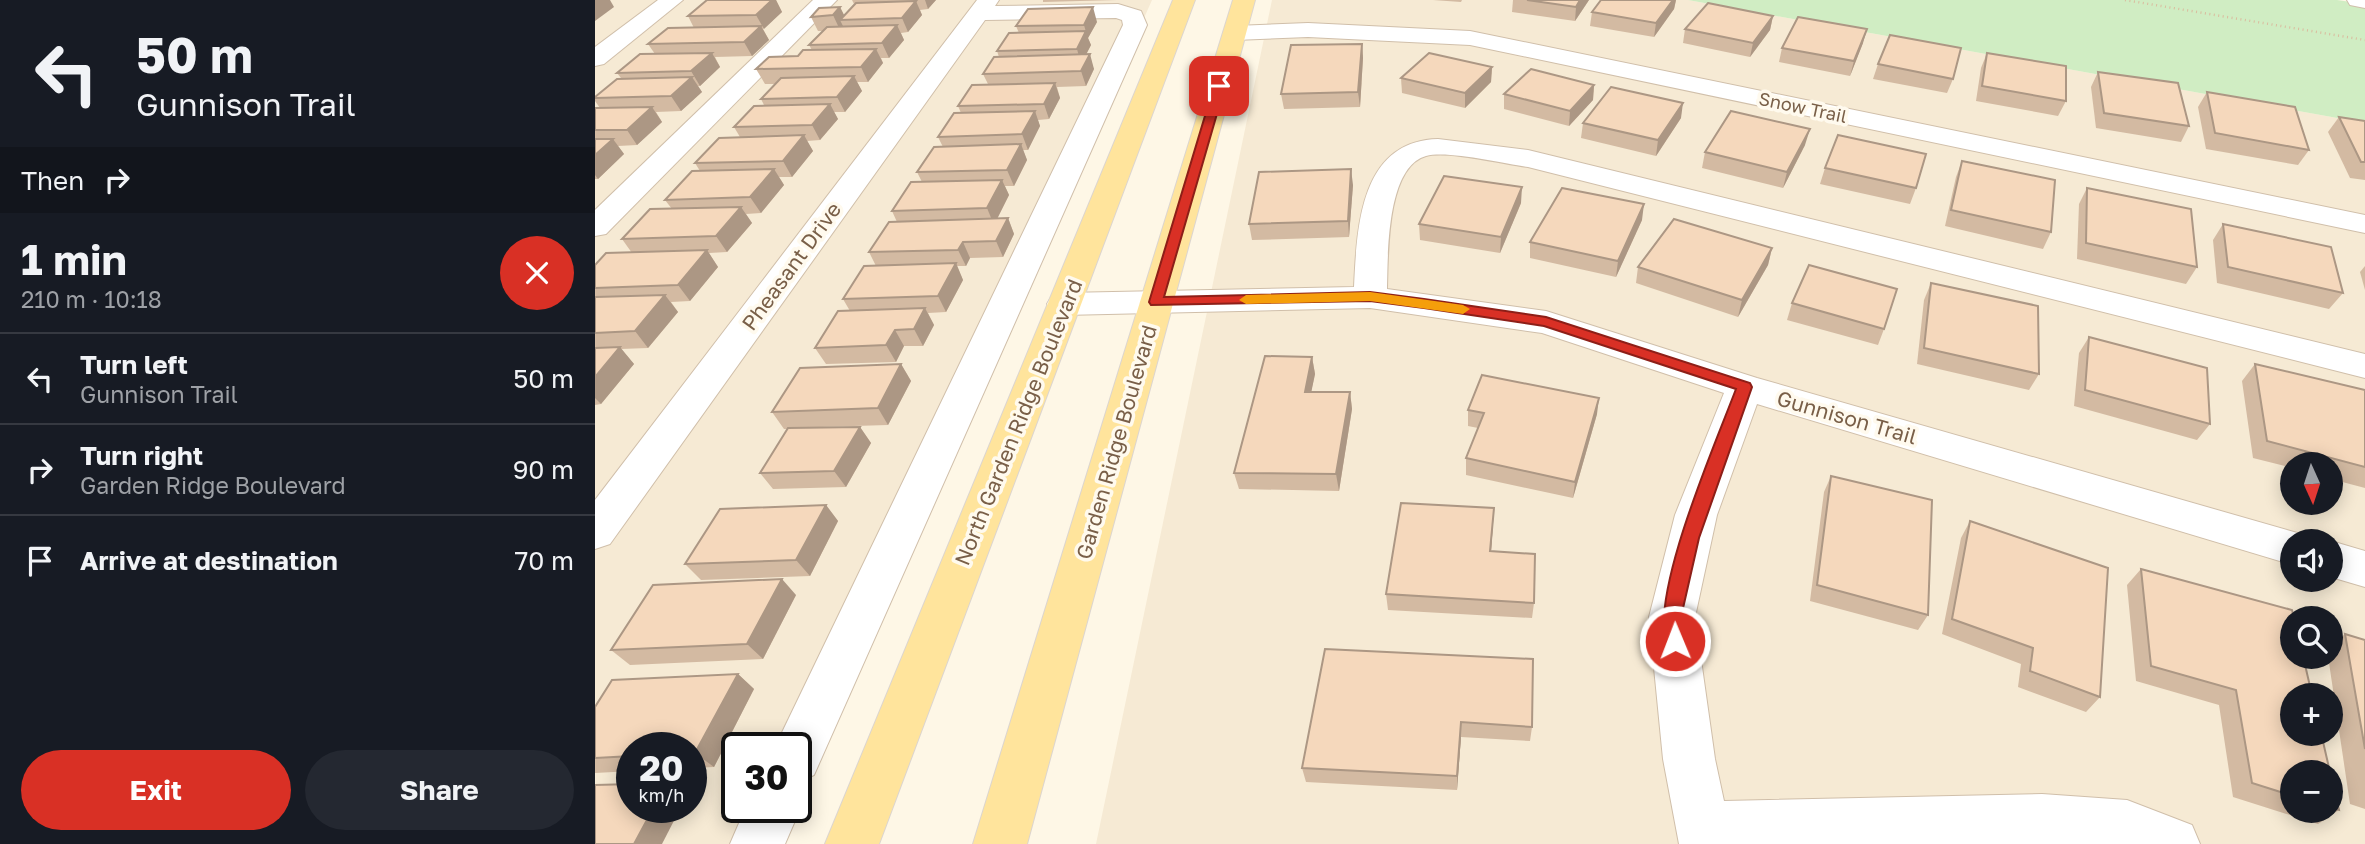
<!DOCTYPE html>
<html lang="en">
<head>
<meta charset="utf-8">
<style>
	:root { --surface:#171b24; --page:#242831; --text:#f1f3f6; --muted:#9ea1a6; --line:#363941; --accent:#d93025 }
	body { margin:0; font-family:"Golos Text",sans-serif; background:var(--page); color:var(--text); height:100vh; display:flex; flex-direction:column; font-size:26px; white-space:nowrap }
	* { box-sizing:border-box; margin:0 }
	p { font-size:23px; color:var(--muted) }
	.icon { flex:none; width:38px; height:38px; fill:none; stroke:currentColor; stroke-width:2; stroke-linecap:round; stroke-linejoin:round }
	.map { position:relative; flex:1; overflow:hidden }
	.drawer { display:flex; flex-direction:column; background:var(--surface); width:595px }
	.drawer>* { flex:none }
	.guide { background:#171b24; color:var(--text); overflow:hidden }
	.needle { width:46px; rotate:177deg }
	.fabs { position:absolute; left:1685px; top:452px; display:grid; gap:14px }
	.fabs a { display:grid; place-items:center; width:63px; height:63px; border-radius:50%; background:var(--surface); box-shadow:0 4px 18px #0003; font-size:35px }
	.speed { position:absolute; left:21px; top:732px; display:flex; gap:14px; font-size:35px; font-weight:700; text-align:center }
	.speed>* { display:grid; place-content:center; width:91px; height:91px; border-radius:50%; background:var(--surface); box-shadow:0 4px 18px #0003; line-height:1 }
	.speed small { font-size:18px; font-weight:400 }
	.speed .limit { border:4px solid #111; border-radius:10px; background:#fff; color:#111 }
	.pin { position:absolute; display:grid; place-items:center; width:60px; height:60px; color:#fff; margin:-30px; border-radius:14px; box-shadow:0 4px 10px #0006 }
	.me { position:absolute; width:77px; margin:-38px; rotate:359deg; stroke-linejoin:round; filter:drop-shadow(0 0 5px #0008) }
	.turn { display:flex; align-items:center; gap:24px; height:147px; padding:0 21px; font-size:32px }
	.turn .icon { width:91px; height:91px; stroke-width:2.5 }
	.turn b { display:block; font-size:49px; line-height:60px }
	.then { display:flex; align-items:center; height:66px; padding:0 21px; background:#0003; gap:14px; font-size:26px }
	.round { display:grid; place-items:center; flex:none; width:74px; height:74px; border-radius:37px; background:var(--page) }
	.summary { display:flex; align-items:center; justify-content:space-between; height:119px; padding:0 21px }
	h1 { font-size:42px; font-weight:700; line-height:52px }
	.primary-button { display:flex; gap:14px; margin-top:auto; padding:14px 21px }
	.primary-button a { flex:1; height:80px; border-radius:42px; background:var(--accent); color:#fff; font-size:28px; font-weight:700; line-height:80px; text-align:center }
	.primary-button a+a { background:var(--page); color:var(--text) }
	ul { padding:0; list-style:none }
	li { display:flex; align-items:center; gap:21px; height:91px; padding:0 21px; border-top:2px solid var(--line) }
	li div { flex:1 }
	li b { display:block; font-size:26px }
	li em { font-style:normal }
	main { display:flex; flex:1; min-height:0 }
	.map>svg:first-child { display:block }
	.residential { fill:#f6ead4; fill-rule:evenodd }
	.green { fill:#d0edc3 }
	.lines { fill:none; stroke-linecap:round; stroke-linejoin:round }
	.minor-casing { stroke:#d0bfaa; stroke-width:2 }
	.major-casing { stroke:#dcd5cf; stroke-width:2 }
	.path { stroke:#dabb9e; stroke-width:2.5; stroke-dasharray:1 3.5; stroke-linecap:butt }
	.minor { fill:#fff; fill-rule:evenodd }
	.major { fill:#ffe49c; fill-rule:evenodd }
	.wall { fill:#d3baa2 }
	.shaded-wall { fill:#ac9784 }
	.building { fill:#f5d8bc; stroke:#ac9784; stroke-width:2 }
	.route { fill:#d93025; stroke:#8d1f18; stroke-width:2 }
	.slow { fill:#f59e0b }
	.labels { text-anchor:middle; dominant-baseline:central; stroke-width:7; stroke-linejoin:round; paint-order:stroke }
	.far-street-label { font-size:18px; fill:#795f48; stroke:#fffaee }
	.street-label { font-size:21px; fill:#795f48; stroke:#fffaee }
</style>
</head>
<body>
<main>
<section class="drawer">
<div class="guide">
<div class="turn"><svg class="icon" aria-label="left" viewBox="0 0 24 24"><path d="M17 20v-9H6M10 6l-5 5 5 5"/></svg><div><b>50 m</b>Gunnison Trail</div></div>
<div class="then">Then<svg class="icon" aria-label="right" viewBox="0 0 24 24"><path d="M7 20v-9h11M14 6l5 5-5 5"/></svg></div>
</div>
<div class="summary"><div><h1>1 min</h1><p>210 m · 10:18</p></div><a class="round" style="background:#d93025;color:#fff"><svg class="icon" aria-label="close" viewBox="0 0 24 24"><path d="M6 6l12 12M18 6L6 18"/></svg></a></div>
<ul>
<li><svg class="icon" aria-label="left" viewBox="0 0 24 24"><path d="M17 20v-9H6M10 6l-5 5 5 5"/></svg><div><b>Turn left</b><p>Gunnison Trail</p></div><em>50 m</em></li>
<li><svg class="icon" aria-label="right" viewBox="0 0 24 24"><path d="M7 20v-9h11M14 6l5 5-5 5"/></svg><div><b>Turn right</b><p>Garden Ridge Boulevard</p></div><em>90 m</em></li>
<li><svg class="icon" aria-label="arrive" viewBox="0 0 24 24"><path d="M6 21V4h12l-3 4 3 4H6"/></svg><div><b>Arrive at destination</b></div><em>70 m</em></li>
</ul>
<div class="primary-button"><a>Exit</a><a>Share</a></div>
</section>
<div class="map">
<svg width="1770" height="844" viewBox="0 0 1770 844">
	<rect width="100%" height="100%" fill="#fef7e6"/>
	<g class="residential">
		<path d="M0,0h557l-356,806v-59h-59v60h59l-16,37h-185zM37,747h59v60h-59z"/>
		<path d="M677,0h416l677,123v721h-1269zM1698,464h38v38h-38zM1698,541h38v38h-38zM1698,618h38v38h-38zM1698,695h38v38h-38zM1698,772h38v38h-38z"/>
	</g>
	<path class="green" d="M1093,0h649l28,4v119z"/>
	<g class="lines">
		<g class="minor-casing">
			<g id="minor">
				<path d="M63,0h25l-79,64 -9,2v-19z"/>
				<path d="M218,0h24l-231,234 -11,2v-26z"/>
				<path d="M382,0h22l-4,6 123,-2 23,7 6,14 -333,750 -18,8v-36h-21l348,-722 -1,-5 -6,-2 -131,2 -375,524 -15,5v-49z"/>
				<path d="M1752,0h18v8l-15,-3z"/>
				<path d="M713,23l162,8 895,184v18l-895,-188 -162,-8 -73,3 -8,-2 -4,-5 4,-5 8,-2z"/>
				<path d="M843,139l90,11 837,204v24l-837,-211c-24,-3 -80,-17 -102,-11 -40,11 -38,100 -39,133l159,22 211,67 551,158 3,5h-18v24l-536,-161 -40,111 -22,102 20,142 9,42 318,-7 85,6 65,25 8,19h-521l-16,-85 -14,-142 26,-102 49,-122 -182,-60 -172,-25 -306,7 -12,-3 -5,-8 5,-8 12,-3 290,-6c3,-60 6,-146 84,-148z"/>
				<path d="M1736,541l34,10v36l-34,-10z"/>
				<path d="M201,796l5,11 -16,37h-55l16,-37h50z"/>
			</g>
		</g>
		<g class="major-casing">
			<g id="major">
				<path d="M578,0h22l-316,844h-54z"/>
				<path d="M638,0h22l-228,844h-54z"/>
			</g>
		</g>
		<path class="path" d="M1530,0l240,40"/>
		<use href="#minor" class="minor"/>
		<use href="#major" class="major"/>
	</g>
	<g class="wall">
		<path d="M112,0h69l6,12 -19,17 6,11 -17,16 -37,1 5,10 -20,19h-2l4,6 -21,19 -25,1 6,10 -25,23 -19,1 6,8 -26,25h-3v-71h5l-5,-7v-4l26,-19 -4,-5 38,-19 -7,-10 46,-16 -6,-12z"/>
		<path d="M257,0h84l-8,9 -8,1 2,5 -14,17 -7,1 3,7 -15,18h-8l2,5 -15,19h-11l5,9 -17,21h-11l4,7 -18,21 -13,1 6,10 -21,26h-13l5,8 -23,28 -15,1 6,9 -25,29 -18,1 9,14 -28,34 -19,1 7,10 -30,36 -27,1 13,15 -33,40 -6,1v-140l37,-12 -10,-14 50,-30 -7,-9 35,-29 -5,-8 45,-26 -6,-10 30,-22 -3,-6 14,-15h-10l-9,-15 42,-13 14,-6 -3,-5 14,-14h-5l-7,-14 29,-10 4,8 10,-11z"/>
		<path d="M448,0h74l-74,2z"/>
		<path d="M838,0h29l-1,2z"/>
		<path d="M918,0h76l-14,21 -63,-9z"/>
		<path d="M1006,0h75l-2,9 -20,28 -64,-11 2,-14z"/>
		<path d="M1178,16l-3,14 -20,27 -67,-14 2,-14z"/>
		<path d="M502,22l-9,16 3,7 -5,10 8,14 -8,17 -29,1 3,11 -11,21 -11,1 2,6 -12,24h-5l4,10 -13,26h-9l4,9 -12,24 11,-1 6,16 -11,23 -33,1 -4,8h-9l6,14 -17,32 -18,1 6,12 -11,21h-19l-8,16 -70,2 -11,-16 35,-37 -7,-12 33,-33 -7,-14 28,-30 -5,-11 30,-29 -5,-10 26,-25 -5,-10 23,-24 -3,-7 30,-22 -5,-10 16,-17 -2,-6 22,-18 -3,-7z"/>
		<path d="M1268,43l-13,33 -71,-14 3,-14z"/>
		<path d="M767,44l1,14 -3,49 -76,2 -3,-15z"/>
		<path d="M1392,53l79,48 -8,15 -82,-15 5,-33z"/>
		<path d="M1283,64l75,15 -6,14 -74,-14z"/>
		<path d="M897,67l-1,15 -26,26 -63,-15 -1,-15z"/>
		<path d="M1503,72l91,54 -8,16 -85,-14 -5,-41z"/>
		<path d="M999,85l-1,15 -24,26 -65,-17v-15z"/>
		<path d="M1612,92l102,58 -11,15 -92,-16 -8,-42z"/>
		<path d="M1744,117l26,4v59l-15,-2 -22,-46z"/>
		<path d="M1086,118l-25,38 -75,-18 2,-15z"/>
		<path d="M1210,145l-22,43 -81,-20 3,-16z"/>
		<path d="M1367,161l89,71 -8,17 -98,-23 11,-49z"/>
		<path d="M1230,168l91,20 -6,16 -90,-20z"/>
		<path d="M758,185l-4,52 -97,3 -3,-16z"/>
		<path d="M1492,188l110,79 -11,17 -109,-25 2,-55z"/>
		<path d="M926,203l-21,50 -80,-13 -1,-16z"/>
		<path d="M1047,220l-26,57 -86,-19v-16z"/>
		<path d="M1628,224l120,69 -14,16 -112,-26 -4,-43z"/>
		<path d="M1177,248l-4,17 -30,52 -102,-34 2,-16z"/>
		<path d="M1770,266v24l-5,-18z"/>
		<path d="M1336,283l108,91 -10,16 -112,-26 7,-64z"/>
		<path d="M1197,303l92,26 -6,16 -91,-25z"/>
		<path d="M1494,337l121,87 -13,16 -123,-34 5,-53z"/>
		<path d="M717,357l3,17 -4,18h39l2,17 -13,82 -100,-2 -5,-16z"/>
		<path d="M306,364l10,17 -23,44 -68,2h40l11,16 -25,44 -73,2 -13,-16 28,-44h-4l-12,-17z"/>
		<path d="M1660,364l110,26v98l-34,-9v-15h-38v4l-40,-10 -11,-77z"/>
		<path d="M873,410l129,4 -24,84 -107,-23v-17l12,-30 -10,-2z"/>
		<path d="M1236,476l97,139 -10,15 -108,-29 14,-109z"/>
		<path d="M231,505l12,16 -28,55 -109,4 -16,-16z"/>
		<path d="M899,508l-3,43 43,52 -2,15 -144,-8 -2,-16z"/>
		<path d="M1375,521l130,176 -14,15 -68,-25 3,-23 -79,-30 19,-96z"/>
		<path d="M1546,569l151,41 1,200h38v-32l8,32 -21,14 -85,-27 -14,-92 -83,-24 -9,-96z"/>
		<path d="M201,595l-33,64 -133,6 -19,-15z"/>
		<path d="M1750,634l20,6v169l-15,-5 -22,-148h3v-10z"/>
		<path d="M730,649l207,78 -2,14 -69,-4 -4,53 -151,-8 -4,-14z"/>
		<path d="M143,674l16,15 -40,78 -23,1v-21h-59v24l-37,2v-66z"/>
	</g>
	<g class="shaded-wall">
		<path d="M0,0h15l4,7 -19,14z"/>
		<path d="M177,0h4l6,12 -18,17 -8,-14z"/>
		<path d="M330,0h11l-8,9z"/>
		<path d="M985,0h9l-14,21 1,-14z"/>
		<path d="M1078,0h3l-2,9 -20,28 2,-14z"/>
		<path d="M321,1l6,14 -14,17 -6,-14z"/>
		<path d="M245,7l6,12 -6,1 3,6 -3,4 -7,-15z"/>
		<path d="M498,7l4,15 -9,16 3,7 -10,19 -4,-15 9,-17 -2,-7z"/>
		<path d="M1178,16l-3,14 -20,27 3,-14z"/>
		<path d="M302,25l7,15 -15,18 -7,-15z"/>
		<path d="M166,26l8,14 -17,16 -8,-14z"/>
		<path d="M1272,29l-4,14 -13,33 4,-15z"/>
		<path d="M767,44l1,14 -3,49 -2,-15z"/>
		<path d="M281,49l7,14 -15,19 -7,-15z"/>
		<path d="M117,53l8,14 -20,19 -9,-15z"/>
		<path d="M495,54l4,15 -8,17 -5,-15z"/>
		<path d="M897,67l-1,15 -26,26v-15z"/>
		<path d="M259,76l8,15 -17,21 -8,-15z"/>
		<path d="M97,77l10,15 -21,19 -10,-15z"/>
		<path d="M460,83l5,15 -11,21 -5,-15z"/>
		<path d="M999,85l-1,15 -24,26 1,-15z"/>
		<path d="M1088,103l-2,15 -25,38 2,-16z"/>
		<path d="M235,104l8,15 -18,21 -8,-15z"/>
		<path d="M57,107l10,15 -25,23 -10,-15z"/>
		<path d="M440,111l5,15 -12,24 -6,-16z"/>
		<path d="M1215,129l-5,16 -22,43 4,-16z"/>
		<path d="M209,135l9,16 -21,26 -9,-16z"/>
		<path d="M18,139l11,15 -26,25 -3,-4v-20z"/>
		<path d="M426,144l6,16 -13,26 -7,-16z"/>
		<path d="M179,169l10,16 -23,28 -11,-16z"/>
		<path d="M756,169l2,16 -4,52 -1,-16z"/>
		<path d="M407,180l7,15 -15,30 -7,-17z"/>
		<path d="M927,187l-1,16 -21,50 1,-16z"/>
		<path d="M1049,204l-2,16 -26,57 2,-16z"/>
		<path d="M146,207l11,16 -25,29 -11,-16z"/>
		<path d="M413,218l6,16 -11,23 -7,-16z"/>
		<path d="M368,242l7,16 -4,8 -8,-16z"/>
		<path d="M1177,248l-4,17 -30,52 4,-17z"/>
		<path d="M112,250l11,17 -28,34 -12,-16z"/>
		<path d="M361,263l7,17 -17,32 -8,-16z"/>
		<path d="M70,295l13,17 -30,36 -13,-17z"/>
		<path d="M330,308l9,17 -11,21 -9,-17z"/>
		<path d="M300,330l9,16 -8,16 -10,-17z"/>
		<path d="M25,347l14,17 -33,40 -6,-6v-21z"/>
		<path d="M717,357l3,17 -7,34 -3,-16z"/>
		<path d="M306,364l10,17 -23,44 -10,-17z"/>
		<path d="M755,392l2,17 -13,82 -3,-17z"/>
		<path d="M1004,398l-2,16 -24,84 2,-16z"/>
		<path d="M265,427l11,16 -25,44 -12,-16z"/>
		<path d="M231,505l12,16 -28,55 -14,-16z"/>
		<path d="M899,508l-1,16 -3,43v-16z"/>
		<path d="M187,579l14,16 -33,64 -16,-15z"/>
		<path d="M143,674l16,15 -40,78 -19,-14z"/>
		<path d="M866,722v15l-4,53v-14z"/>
		<path d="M59,807h27l-19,37h-28z"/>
	</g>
	<g class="building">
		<path d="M112,0h65l-16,15 -68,1z"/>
		<path d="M932,0h53l-4,7z"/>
		<path d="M1006,0h72l-17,23 -64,-11z"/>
		<path d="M321,1l-14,17 -62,2 16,-17z"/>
		<path d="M1113,3l65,13 -20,27 -68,-14z"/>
		<path d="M245,7l-7,8 -22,2 8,-9z"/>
		<path d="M498,7l-9,18 -68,1 12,-17z"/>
		<path d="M1203,17l69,12 -13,32 -72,-13z"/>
		<path d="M302,25l-15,18 -73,2 18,-18z"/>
		<path d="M166,26l-17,16 -96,2 20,-16z"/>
		<path d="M491,31l-9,18 -80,2 12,-18z"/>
		<path d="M1295,35l71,13 -8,31 -75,-15z"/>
		<path d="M767,44l-4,48 -77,2 10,-49z"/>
		<path d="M281,49l-15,18 -105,2 13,-12 29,-1 5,-6z"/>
		<path d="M117,53l-21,18 -74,2 23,-19z"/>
		<path d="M834,53l63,14 -27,26 -64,-15z"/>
		<path d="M1392,53l79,13v35l-84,-15z"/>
		<path d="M495,54l-9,17 -98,3 11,-17z"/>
		<path d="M936,69l63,16 -24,26 -66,-17z"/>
		<path d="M1503,72l80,11 11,43 -85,-13z"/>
		<path d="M259,76l-17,21 -76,2 20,-21z"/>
		<path d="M97,77l-21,19 -76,2v-1l22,-18z"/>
		<path d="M460,83l-11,21 -86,2 14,-21z"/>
		<path d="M1016,87l72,16 -25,37 -75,-17z"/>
		<path d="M1612,92l88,15 14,43 -94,-17z"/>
		<path d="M235,104l-18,21 -78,2 20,-21z"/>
		<path d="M57,107l-25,23h-32v-22z"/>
		<path d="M440,111l-13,23 -84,3 16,-24z"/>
		<path d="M1136,111l79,18 -23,43 -82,-20z"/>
		<path d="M1744,117l26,4v41h-4z"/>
		<path d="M209,135l-21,26 -88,2 24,-25z"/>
		<path d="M1243,135l88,19 -10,34 -91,-20z"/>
		<path d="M0,139h18l-18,16z"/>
		<path d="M426,144l-14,26 -90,2 17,-25z"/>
		<path d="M1367,161l93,19 -4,52 -100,-22z"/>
		<path d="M179,169l-24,28 -85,3 27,-29z"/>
		<path d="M756,169l-3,52 -99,3 10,-52z"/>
		<path d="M849,176l78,11 -21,50 -82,-13z"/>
		<path d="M407,180l-15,28 -95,3 19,-29z"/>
		<path d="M967,188l82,16 -26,57 -88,-19z"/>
		<path d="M1492,188l104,21 6,58 -111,-24z"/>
		<path d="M146,207l-25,29 -94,3 28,-30z"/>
		<path d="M413,218l-12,23 -33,1 -5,8 -89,2 20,-30z"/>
		<path d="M1079,219l98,29 -30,52 -104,-33z"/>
		<path d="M1628,224l108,23 12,46 -115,-26z"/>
		<path d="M112,250l-29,35 -83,3v-23l11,-12z"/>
		<path d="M361,263l-18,33 -95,3 21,-33z"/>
		<path d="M1214,265l88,24 -13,40 -92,-26z"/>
		<path d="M1336,283l107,23 1,68 -115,-26z"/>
		<path d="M70,295l-30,36 -40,2v-36z"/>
		<path d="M330,308l-11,21 -19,1 -9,15 -71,3 23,-37z"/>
		<path d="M1494,337l118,31 3,56 -125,-34z"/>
		<path d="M25,347l-25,30v-29z"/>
		<path d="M670,356l47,1 -7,35h45l-14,82 -102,-1z"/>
		<path d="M306,364l-23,44 -106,4 28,-44z"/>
		<path d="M1660,364l110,26v77l-98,-26z"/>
		<path d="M887,375l117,23 -24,84 -109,-24 18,-45 -16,-3z"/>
		<path d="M265,427l-26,44 -74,2 28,-45z"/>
		<path d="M1236,476l101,24 -4,115 -111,-30z"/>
		<path d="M806,503l93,5 -4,43 45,3 -1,49 -148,-9z"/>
		<path d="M231,505l-30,55 -111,4 35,-55z"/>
		<path d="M1375,521l138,47 -8,129 -70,-26 3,-23 -81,-29z"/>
		<path d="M1546,569l151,41 2,8h-1v38h10l9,39h-19v38h28l9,39h-37v24l-41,-13 -16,-93 -85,-24z"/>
		<path d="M187,579l-35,65 -136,6 42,-65z"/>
		<path d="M1750,634l20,6v109z"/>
		<path d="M730,649l208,10 -1,68 -71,-5 -4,54 -155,-8z"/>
		<path d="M143,674l-43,79h-4v-6h-59v9l-37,2v-51l17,-27z"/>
		<path d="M1736,778l8,32 -8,-2z"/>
		<path d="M37,784v23h22l-20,37h-39v-59z"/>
	</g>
	<path class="route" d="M624,83l6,3 -61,211 206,-5 54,7 122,18 204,66 2,4 -53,151 -18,79 3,24 -3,6 -6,2 -7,-2c-22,-46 49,-207 68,-258l-192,-63 -120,-18 -54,-7 -219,4 -2,-3 65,-216z"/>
	<path class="slow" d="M775,292l93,13 7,4 -7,5 -93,-13 -124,3 -7,-4 7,-5z"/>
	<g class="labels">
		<g class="far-street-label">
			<text transform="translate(1208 107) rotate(12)">Snow Trail</text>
		</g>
		<g class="street-label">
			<text transform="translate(196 266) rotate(-54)">Pheasant Drive</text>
			<text transform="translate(1252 417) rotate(16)">Gunnison Trail</text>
			<text transform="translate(423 422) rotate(-68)">North Garden Ridge Boulevard</text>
			<text transform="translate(521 442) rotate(-74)">Garden Ridge Boulevard</text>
		</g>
	</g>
</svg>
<div class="fabs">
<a><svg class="needle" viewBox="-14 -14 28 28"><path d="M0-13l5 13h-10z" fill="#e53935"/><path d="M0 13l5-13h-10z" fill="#9ea1a6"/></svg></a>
<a><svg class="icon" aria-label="sound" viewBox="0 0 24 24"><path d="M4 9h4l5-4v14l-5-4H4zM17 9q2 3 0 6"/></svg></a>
<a><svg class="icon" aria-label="search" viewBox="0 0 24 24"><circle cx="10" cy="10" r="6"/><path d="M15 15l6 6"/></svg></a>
<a>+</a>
<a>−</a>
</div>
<div class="speed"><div>20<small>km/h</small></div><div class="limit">30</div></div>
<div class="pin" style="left:624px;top:86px;background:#d93025"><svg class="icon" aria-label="arrive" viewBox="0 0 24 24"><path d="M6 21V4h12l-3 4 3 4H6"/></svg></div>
<svg class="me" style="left:1080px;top:641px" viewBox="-20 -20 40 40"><circle r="17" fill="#d93025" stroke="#fff" stroke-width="3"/><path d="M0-11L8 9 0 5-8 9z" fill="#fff"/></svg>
</div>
</main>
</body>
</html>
